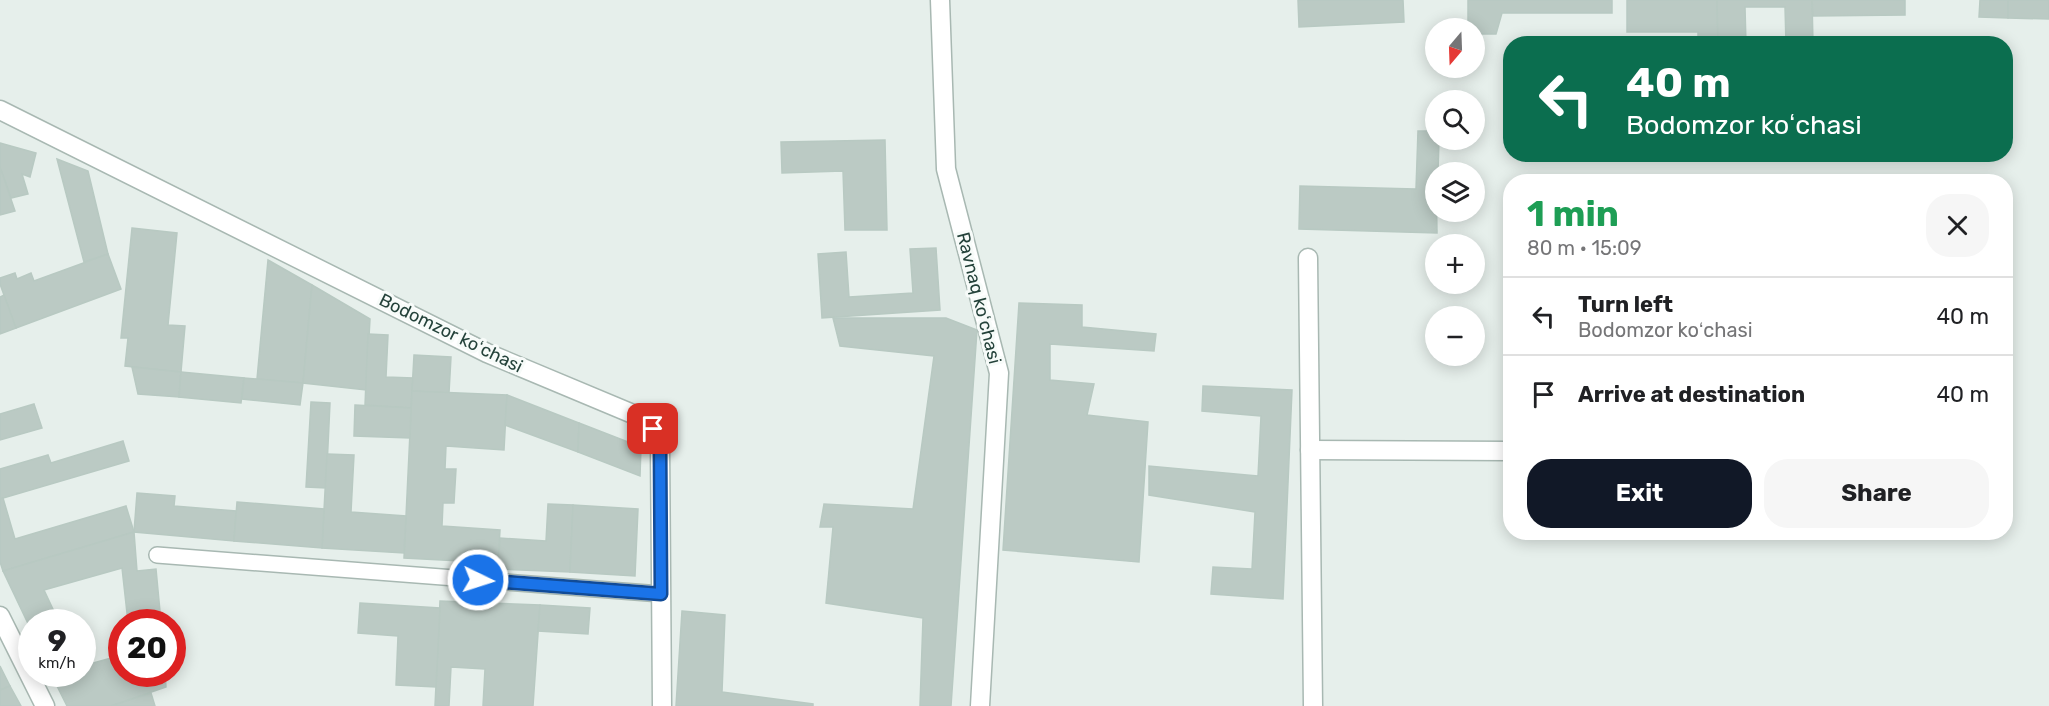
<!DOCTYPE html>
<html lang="en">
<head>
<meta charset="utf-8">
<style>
	:root { --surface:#fff; --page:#f6f6f6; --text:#202124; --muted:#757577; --line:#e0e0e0; --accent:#111827 }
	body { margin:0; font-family:Rubik,sans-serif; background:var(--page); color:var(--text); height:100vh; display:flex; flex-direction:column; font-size:22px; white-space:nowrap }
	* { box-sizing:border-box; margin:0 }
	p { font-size:20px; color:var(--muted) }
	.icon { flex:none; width:33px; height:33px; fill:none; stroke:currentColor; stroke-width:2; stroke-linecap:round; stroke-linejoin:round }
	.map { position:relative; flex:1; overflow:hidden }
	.details { position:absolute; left:1503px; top:174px; width:510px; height:366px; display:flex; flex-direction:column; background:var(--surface); border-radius:24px; box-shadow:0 3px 15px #0003 }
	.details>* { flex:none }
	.guide { position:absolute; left:1503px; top:36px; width:510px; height:126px; border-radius:24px; box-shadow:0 3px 15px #0003; background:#0b6e4f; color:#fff; overflow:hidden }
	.needle { width:39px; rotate:199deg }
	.buttons { position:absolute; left:1425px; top:18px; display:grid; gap:12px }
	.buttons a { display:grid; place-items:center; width:60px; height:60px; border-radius:50%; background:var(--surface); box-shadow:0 3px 15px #0003; font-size:30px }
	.speed { position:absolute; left:18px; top:609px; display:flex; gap:12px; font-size:30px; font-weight:700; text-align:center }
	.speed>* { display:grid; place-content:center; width:78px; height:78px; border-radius:50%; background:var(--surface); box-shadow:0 3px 15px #0003; line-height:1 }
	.speed small { font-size:15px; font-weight:400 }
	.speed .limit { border:9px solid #d22; background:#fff; color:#111 }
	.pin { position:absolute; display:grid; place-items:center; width:51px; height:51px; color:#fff; margin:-26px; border-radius:12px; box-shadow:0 3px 9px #0006 }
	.me { position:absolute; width:66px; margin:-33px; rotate:94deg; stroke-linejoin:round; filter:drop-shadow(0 0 4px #0008) }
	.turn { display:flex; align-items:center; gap:21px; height:126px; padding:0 24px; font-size:27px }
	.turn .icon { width:78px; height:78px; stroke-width:2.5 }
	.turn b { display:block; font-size:42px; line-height:51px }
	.round { display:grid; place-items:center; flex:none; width:63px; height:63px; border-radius:24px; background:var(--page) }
	.summary { display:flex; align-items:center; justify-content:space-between; height:102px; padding:0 24px }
	h1 { font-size:36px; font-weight:700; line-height:45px; color:#1e9e55 }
	.cta { display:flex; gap:12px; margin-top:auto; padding:12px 24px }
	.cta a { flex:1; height:69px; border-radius:24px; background:var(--accent); color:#fff; font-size:24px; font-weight:700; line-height:69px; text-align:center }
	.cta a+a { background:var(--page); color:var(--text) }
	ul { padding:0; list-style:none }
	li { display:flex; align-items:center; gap:18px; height:78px; padding:0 24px; border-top:2px solid var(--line) }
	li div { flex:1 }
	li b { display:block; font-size:22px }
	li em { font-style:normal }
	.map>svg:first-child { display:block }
	.building { fill:#bbcac4; stroke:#b8c9c2; stroke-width:1.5 }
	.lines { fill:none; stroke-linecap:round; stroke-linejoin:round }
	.lane-casing { stroke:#a8b8b2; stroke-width:18 }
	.street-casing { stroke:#a8b8b2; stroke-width:21 }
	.lane { stroke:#fff; stroke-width:15 }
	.street { stroke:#fff; stroke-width:18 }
	.route-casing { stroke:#114b97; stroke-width:15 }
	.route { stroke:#1a73e8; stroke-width:10 }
	.labels { text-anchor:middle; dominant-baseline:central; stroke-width:6; stroke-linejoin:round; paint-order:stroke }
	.street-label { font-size:18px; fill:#24423a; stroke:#f7fbf9 }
</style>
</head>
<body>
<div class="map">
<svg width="2049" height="706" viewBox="0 0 2049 706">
	<rect width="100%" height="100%" fill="#e6efeb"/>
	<g class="building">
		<path d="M1298,0h105l1,22 -105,5z"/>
		<path d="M1468,0h144v13h-110l-6,21h-22v-6h-6z"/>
		<path d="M1627,0h90l1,44h-20v-12h-71z"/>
		<path d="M1717,0h95l1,44h-27l-1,-37h-40l1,37h-28z"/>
		<path d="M1812,0h93v15l-92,1z"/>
		<path d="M1980,0h28v18l-29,-1z"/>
		<path d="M2008,0h41v19l-41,-1z"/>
		<path d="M1418,131h18v9h3l-1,32h-2l1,61 -138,-4 1,-43 116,3z"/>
		<path d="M885,140l2,90h-42l-2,-59 -61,2 -1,-31z"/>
		<path d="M0,143l36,10 -6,24 -8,-3 6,20 -17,4 -11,-31z"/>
		<path d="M57,159l31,12 20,83 -24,8z"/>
		<path d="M0,167l15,44 -15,4z"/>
		<path d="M132,228l45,5 -9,92 17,1 -4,46 -56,-6 3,-28h-7z"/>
		<path d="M936,248l4,62 -118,8 -4,-64 28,-2 3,45 64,-4 -3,-44z"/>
		<path d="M108,254l13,35 -105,39 -16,-44v-6l15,-5 2,6 14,-6 3,8z"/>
		<path d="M268,260l44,25 -9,98 -46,-4z"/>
		<path d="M312,285l58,34 -4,71 -63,-7z"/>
		<path d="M4,295l12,33 -16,6v-37z"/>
		<path d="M1019,303l63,2v22l74,7 -2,17 -104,-7v36l44,4 -7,31 61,7 -9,140 -136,-12z"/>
		<path d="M833,318h113l31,12 -26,376h-31l3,-88 -97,-15 7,-76h-13l4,-23 89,5 21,-153 -94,-10z"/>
		<path d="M368,334l20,1 -2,42 27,1 -2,30 -46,-3z"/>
		<path d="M414,355l37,2 -2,36 -37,-2z"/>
		<path d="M132,367l49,5 -2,25 -41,-3z"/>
		<path d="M181,372l63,6 -3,25 -62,-6z"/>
		<path d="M244,378l59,5 -3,22 -58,-6z"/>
		<path d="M1203,386l89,4 -9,209 -72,-5 2,-27 39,2 3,-57 -106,-17v-29l109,10 3,-60 -59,-5z"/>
		<path d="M412,391l95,4 -3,55 -58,-4 -1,23h11l-2,34h-11l-1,23 58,4 -2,33 -94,-5z"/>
		<path d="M507,395l72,28 -1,29 -73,-27z"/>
		<path d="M311,402l19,1 -4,85 -20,-1z"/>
		<path d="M34,404l8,24 -42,12v-26z"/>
		<path d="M355,405l56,3 -1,30 -56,-2z"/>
		<path d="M579,423l62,24 -1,29 -62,-24z"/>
		<path d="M123,441l6,20 -129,38v-30l48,-14 3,8z"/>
		<path d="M327,454l27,1 -3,57 55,4 -2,37 -82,-5z"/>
		<path d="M137,493l38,3 -1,10 62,5 -2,30 -100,-9z"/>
		<path d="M3,498l12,41 111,-33 8,26 -131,39 -3,-9v-63z"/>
		<path d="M237,502l87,7 -2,39 -88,-7z"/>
		<path d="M548,504l25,1 -3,67 -72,-3 2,-31 46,3z"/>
		<path d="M573,505l65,4 -3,67 -65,-4z"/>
		<path d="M134,532l3,39 19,-2 5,53h-33l-6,-54 -78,22 15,32h-27v10l-29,-61z"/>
		<path d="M440,601l100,4 -7,101h-50l2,-37 -34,-2 -2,39h-14z"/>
		<path d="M360,603l80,5 -4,79 -40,-2 2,-49 -40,-3z"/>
		<path d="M540,605l50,3 -2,26 -50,-3z"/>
		<path d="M682,611l43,4 -3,77 91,12v2h-137z"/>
		<path d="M122,655v19h43l1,13 -55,19h-44l-16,-32h31v-8z"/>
		<path d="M0,666l10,20 -10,4z"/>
		<path d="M10,686l11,20h-21v-16z"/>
		<path d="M151,693l4,13h-44z"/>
	</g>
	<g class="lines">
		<g class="lane-casing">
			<path id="lane" d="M157,555l504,39"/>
		</g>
		<g class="street-casing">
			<g id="street">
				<path d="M940,0l6,169 53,204 -19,333"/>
				<path d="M0,110l487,243 153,64 13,12 7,16 2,261"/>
				<path d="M1308,258l5,448"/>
				<path d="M1310,450l200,1"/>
				<path d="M0,616l45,90"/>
			</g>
		</g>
		<use href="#lane" class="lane"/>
		<use href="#street" class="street"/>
	</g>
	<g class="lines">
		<g class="route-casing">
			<path id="route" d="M478,580l183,14 -1,-149 -7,-16"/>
		</g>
		<use href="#route" class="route"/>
	</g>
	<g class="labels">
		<g class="street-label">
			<text transform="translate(979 298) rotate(76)">Ravnaq koʻchasi</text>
			<text transform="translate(451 333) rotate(26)">Bodomzor koʻchasi</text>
		</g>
	</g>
</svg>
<div class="buttons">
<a><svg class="needle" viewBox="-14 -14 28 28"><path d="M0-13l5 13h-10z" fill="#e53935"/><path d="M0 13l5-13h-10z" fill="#757577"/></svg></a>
<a><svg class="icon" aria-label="search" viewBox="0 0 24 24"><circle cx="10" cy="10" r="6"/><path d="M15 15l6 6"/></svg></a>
<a><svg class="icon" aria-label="layers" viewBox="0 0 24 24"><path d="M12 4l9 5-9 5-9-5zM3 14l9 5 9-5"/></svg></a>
<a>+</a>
<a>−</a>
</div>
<div class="speed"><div>9<small>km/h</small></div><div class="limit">20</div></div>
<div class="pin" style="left:653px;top:429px;background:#d93025"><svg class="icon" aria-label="arrive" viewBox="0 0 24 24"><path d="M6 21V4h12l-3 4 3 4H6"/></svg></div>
<svg class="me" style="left:478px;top:580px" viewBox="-20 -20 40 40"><circle r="17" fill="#1a73e8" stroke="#fff" stroke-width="3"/><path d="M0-11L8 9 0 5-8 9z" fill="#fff"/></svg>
<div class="guide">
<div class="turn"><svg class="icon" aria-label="left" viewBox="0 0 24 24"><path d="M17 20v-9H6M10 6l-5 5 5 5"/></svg><div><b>40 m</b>Bodomzor koʻchasi</div></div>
</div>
<section class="details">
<div class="summary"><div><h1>1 min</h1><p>80 m · 15:09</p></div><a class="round"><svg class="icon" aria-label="close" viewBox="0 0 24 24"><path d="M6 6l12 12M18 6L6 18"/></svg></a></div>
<ul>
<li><svg class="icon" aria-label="left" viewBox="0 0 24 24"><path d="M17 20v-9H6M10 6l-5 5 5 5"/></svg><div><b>Turn left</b><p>Bodomzor koʻchasi</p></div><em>40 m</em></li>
<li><svg class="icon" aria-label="arrive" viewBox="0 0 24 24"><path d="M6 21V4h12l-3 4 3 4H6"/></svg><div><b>Arrive at destination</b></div><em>40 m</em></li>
</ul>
<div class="cta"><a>Exit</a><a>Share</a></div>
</section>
</div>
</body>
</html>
